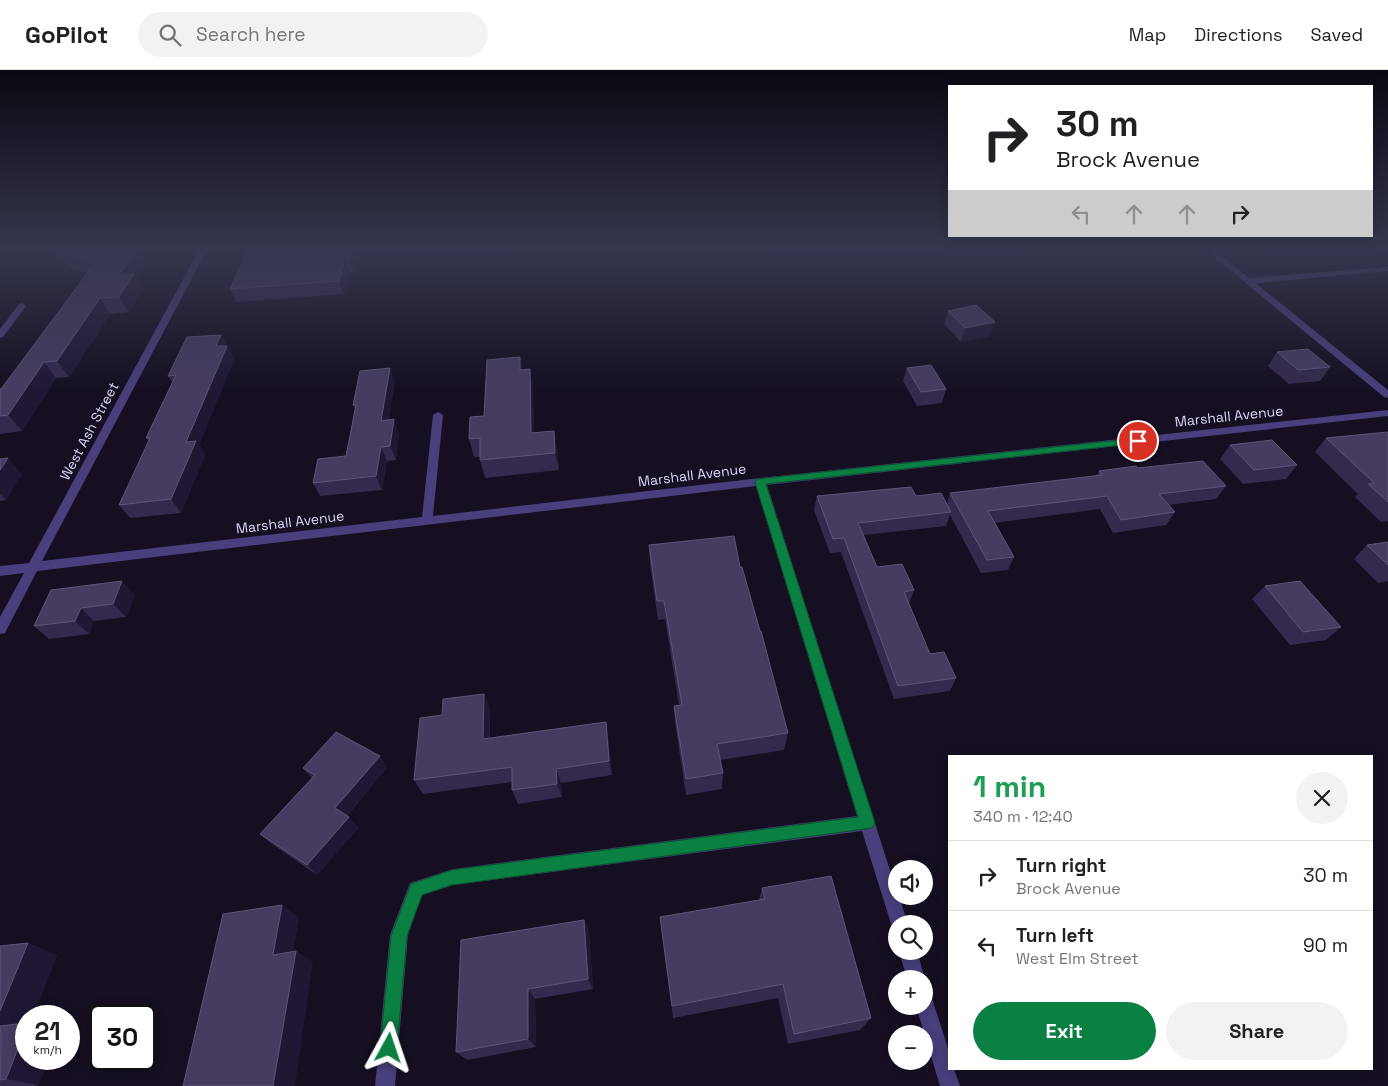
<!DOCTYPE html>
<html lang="en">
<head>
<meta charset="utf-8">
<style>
	:root { --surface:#fff; --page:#f2f2f2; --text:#202124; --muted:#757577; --line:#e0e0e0; --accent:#0b8043 }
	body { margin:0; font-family:"Space Grotesk",sans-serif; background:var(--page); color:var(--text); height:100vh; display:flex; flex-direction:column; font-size:19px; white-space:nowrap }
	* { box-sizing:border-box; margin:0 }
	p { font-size:16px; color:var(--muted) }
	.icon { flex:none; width:28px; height:28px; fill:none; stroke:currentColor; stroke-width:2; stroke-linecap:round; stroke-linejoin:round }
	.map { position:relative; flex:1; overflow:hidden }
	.side { position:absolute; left:948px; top:685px; width:425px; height:315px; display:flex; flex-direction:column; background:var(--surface); border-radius:0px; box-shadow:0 2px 12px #0003 }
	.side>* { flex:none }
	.banner { position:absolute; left:948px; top:15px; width:425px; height:152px; border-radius:0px; box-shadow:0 2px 12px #0003; background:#fff; color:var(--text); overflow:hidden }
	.controls { position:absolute; left:888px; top:790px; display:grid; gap:10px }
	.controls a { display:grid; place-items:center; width:45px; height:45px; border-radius:50%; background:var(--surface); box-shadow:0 2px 12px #0003; font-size:25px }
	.speed { position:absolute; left:15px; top:935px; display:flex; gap:10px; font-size:25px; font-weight:700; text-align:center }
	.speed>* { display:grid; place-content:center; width:65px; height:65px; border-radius:50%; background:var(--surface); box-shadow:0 2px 12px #0003; line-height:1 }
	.speed small { font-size:12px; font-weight:400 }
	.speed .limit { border:2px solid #111; border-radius:8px; background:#fff; color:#111 }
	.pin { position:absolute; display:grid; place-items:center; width:42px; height:42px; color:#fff; margin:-21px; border:2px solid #fff; border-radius:50%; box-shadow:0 1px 5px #0007 }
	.me { position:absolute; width:55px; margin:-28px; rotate:5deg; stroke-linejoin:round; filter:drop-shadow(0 0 4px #0008) }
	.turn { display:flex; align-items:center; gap:18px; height:105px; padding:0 25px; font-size:22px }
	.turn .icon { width:65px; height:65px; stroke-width:2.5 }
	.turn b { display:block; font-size:35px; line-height:42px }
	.lanes { display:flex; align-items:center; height:48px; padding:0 25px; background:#0003; justify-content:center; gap:25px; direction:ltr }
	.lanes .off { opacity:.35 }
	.round { display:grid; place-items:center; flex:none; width:52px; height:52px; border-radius:26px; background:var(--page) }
	.headline { display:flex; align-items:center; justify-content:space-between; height:85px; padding:0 25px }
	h1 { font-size:30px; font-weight:600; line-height:38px; color:#1e9e55 }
	.primary-button { display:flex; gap:10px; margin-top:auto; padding:10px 25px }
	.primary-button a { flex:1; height:58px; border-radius:30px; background:var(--accent); color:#fff; font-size:20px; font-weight:600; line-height:58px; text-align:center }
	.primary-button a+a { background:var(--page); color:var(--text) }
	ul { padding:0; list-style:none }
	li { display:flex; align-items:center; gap:15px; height:70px; padding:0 25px; border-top:1px solid var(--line) }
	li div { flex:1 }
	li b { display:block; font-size:19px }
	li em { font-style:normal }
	header { display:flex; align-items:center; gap:30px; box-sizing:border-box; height:70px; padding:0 25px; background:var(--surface); border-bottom:1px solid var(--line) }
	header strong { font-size:24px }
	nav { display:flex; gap:28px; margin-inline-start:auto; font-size:18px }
	.search { width:350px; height:45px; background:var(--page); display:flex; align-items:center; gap:12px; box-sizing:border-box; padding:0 18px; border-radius:28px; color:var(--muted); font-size:19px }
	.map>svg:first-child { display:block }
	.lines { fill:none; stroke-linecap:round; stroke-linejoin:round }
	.minor { fill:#483f7c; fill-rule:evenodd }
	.tertiary { fill:#483f7c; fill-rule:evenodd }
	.wall { fill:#352a4d }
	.shaded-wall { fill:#201734 }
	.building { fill:#473c60; stroke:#5e5478 }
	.route { fill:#0b8043; stroke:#07532c }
	.labels { text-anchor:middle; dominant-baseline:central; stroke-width:4.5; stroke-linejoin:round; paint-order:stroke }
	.street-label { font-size:14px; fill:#ddd3fb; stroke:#150f21 }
</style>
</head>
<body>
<header>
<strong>GoPilot</strong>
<div class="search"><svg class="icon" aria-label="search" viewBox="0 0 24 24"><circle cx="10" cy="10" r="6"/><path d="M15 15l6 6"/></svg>Search here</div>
<nav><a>Map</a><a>Directions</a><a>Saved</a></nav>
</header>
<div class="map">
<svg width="1388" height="1016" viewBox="0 0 1388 1016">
	<rect width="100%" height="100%" fill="#150f21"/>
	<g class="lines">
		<g class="minor">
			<path d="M200,178h8l-166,313 380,-44 11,-102 5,-3 5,3 -10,101 327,-38 628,-68v6l-621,69 129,404v7h3l9,28h-12v8l-3,-2 -31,-99 -409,54 -31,10 -14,40 -13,151h-20l15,-151 20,-52 43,-14 404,-53 -101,-330 -719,85 -32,62 -5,1v-17l24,-44 -24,3v-10l29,-3z"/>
			<path d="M1388,197v4l-140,13 -4,-3 4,-3z"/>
			<path d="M22,233l4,3 -23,31 -3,1v-9l19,-25z"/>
			<path d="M899,881h18l8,28 -1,3v-3h-17z"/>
			<path d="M924,923l7,2 2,7 16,49v18h5l6,17h-20l-24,-80h8z"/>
		</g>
		<path class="tertiary" d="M1203,178h9l176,142v8l-4,-1z"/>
	</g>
	<g class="wall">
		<path d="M244,178h116v1l-6,24h-4l-6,21 -108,8 -6,-13 17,-37h-1z"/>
		<path d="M1259,178h129l-116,10z"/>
		<path d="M57,182l90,11 -10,15 7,11 -15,23 -19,2 -41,63 -13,1 -34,53 -22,3v-45h1l87,-116 -21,-6z"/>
		<path d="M948,241l42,25 -29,6 -17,-18z"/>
		<path d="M221,265l13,24 -35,86 6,10 -24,58 -51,5 -11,-13 30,-63 -3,-4 27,-55 -5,-7z"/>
		<path d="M1277,282l53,15 -10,14 -31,3 -21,-18z"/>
		<path d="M520,287l2,12 11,17 1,47 23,16 2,21 -74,8 -5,-18v-3h-6l-5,-18z"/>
		<path d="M907,298l39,21 -4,14 -25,3 -14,-25z"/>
		<path d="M395,312l-7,38 11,13 -3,27 -9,1 -5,29 -62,6 -7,-13 33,-27 9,-46 -2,-5z"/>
		<path d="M1388,362v89l-7,1 -26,-25 3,-3 -43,-42 11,-14z"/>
		<path d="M1230,375l67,20 -11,14 -43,5 -23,-25z"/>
		<path d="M0,389l22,15 -16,26 -6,1z"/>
		<path d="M1138,398l88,18 -10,13 -48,6 7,7 -9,13 -53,8 -13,-24 -106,14 20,34 -6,13 -27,3 -31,-58 -4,11 -82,9 13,32 37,23 -5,14 21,50 26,24 -6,13 -56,8 -53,-147 -11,1 -16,-43 3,-14 130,8 3,-11 147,-17 2,-5z"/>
		<path d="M1388,472v39l-10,2 -24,-24 13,-14z"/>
		<path d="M649,475l91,22 20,64 28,102 -4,17 -64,10 3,13 -1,16 -36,6 -11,-72 -1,-17 5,-1 -14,-86 -7,1 -8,-56z"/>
		<path d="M1265,516l76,41 -15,13 -36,5 -38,-46z"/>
		<path d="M51,520l84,5 -9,22 -32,4 -5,13 -40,5 -15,-13z"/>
		<path d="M484,624l6,15v29l116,-16 2,15 4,38 -51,8 1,14 -44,7 -6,-14v-8l-89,12 -9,-14 28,-65z"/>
		<path d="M387,697l-40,49 11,12 -41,47 -45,-31 -12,-10 52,-56 -9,-10z"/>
		<path d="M762,818l109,130 -11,12 -72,14 -10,-46 -105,20 -13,-101 99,-17z"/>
		<path d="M584,850l5,12 4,57 -58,10 1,48 -69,13 -11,-8z"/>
		<path d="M28,873l29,12 -24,61h-7l13,69 -7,1h-32v-140z"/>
	</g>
	<g class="shaded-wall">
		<path d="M138,178l9,15 -10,15 7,11 -15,23 -10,-15v-22z"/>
		<path d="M353,178h7v1l-6,24 -5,-13z"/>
		<path d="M345,190l5,13 -6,21 -5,-13z"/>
		<path d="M100,228l10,16 -41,63 -12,-16z"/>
		<path d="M995,252l-5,14 -29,6 4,-14z"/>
		<path d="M221,265l13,24 -35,86 6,10 -24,58 -10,-14 15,-57 30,-96z"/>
		<path d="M520,287l3,18 -3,-5z"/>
		<path d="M44,292l12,16 -34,53 -14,-16z"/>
		<path d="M390,298l5,14 -9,53 -5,-14z"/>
		<path d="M530,299l3,17 1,65 -3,-18z"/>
		<path d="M394,349l5,14 -3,27 -6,-14z"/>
		<path d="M554,361l3,18 2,21 -4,-17z"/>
		<path d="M381,377l6,14 -5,29 -6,-14z"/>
		<path d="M8,388l14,16 -16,26 -6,-6v-24z"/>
		<path d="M122,511l13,14 -9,22 -13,-13z"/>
		<path d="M81,538l13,13 -5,13 -14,-13z"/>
		<path d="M484,624l6,15 -1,45 -6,-15z"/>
		<path d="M606,652l2,15 4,38 -3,-14z"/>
		<path d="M380,686l7,11 -43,52 -9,-11z"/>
		<path d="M556,699l5,14 1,14 -5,-13z"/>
		<path d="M349,747l9,11 -41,47 -10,-10z"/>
		<path d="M282,835l17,13 -8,48 -18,-11z"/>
		<path d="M584,850l5,12 4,57 -5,-10z"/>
		<path d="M28,873l29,12 -24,61h-7v43h23l-10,26 -33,-6 -6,-51v-17z"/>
		<path d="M296,881l17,11 -18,124h-22z"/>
		<path d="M528,919l7,10 1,48 -8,-8z"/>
	</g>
	<g class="building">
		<path d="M66,178h72l-19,27 15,-1 -15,23 -19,1 -43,63 -13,1 -36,53 -8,1v-27h1l94,-126 -38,-11z"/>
		<path d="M249,178h104l-4,12h-4l-6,21 -109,8z"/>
		<path d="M976,235l19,17 -30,6 -17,-17z"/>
		<path d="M221,265l-5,11h11l-41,96 10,-1 -25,58 -52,6 31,-67h-4l30,-63 -8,1 19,-39z"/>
		<path d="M1308,279l22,18 -32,3 -21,-18z"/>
		<path d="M520,287v13l10,-1 1,64 23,-2 1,22 -75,7v-22l-11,1 1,-22 14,-1 3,-56z"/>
		<path d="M931,295l15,24 -25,3 -14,-24z"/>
		<path d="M390,298l-9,53 13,-2 -4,27 -9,1 -5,29 -63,7 5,-24 28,-3 10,-51h-3l7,-34z"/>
		<path d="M1388,362v70l-20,-18 6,-1 -48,-45z"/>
		<path d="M1272,370l25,25 -43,5 -24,-25z"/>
		<path d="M8,388l-8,12v-11z"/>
		<path d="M1203,391l23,25 -67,8 16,18 -54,8 -14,-24 -119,15 26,46 -27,3 -37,-67 152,-18 -3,-4 37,-5 2,2z"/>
		<path d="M911,417l5,9 25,-3 10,19 -93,11 19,44 25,-3 12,26 -10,2 26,62 14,-2 12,26 -58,8 -54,-148 -11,1 -16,-43z"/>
		<path d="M734,466l6,31h2l18,64h1l27,102 -71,11 6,29 -37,6 -12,-73 8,-1 -18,-104h-7l-8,-56z"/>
		<path d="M1388,472v23l-21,-20z"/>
		<path d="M122,511l-9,23 -32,4 -6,13 -41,5 17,-36z"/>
		<path d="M1300,511l41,46 -38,5 -38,-46z"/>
		<path d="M484,624l-1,45 123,-17 3,39 -53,8 1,15 -45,6v-23l-98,13 6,-62 22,-3 1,-16z"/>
		<path d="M336,662l44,24 -45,52 14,9 -42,48 -47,-31 55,-59 -12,-7z"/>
		<path d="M831,806l40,142 -77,16 -11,-50 -111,22 -12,-89 105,-18 -3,-11z"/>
		<path d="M282,835l-9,50 23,-4 -23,135h-90l40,-172z"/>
		<path d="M584,850l4,59 -60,10v50l-72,13 5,-112z"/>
		<path d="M28,873l-28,68v-65z"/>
		<path d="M26,953v5l-20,51 -6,1v-54z"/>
	</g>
	<linearGradient id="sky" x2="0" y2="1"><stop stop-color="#0c0812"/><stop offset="0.56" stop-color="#35374e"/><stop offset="1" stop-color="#35374e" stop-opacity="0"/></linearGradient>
	<rect width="1388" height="320" fill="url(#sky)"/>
	<path class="route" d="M1138,368l5,3 -2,2 -375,41 109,339 -3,5 -420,57 -30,10 -15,41 -10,112 -2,7 -6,2 -6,-2 -3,-7 11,-112 20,-52 41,-14 406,-53 -103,-335 2,-3z"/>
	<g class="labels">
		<g class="street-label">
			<text transform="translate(1229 346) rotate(-6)">Marshall Avenue</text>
			<text transform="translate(89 361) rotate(-62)">West Ash Street</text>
			<text transform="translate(692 405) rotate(-7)">Marshall Avenue</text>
			<text transform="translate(290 452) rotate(-7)">Marshall Avenue</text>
		</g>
	</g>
</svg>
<div class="controls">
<a><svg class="icon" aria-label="sound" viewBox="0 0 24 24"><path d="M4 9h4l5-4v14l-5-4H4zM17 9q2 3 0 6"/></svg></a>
<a><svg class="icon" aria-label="search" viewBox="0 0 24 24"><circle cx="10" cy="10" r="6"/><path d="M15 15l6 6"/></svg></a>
<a>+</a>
<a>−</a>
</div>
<div class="speed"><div>21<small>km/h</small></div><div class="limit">30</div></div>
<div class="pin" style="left:1138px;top:371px;background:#d93025"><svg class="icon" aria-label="arrive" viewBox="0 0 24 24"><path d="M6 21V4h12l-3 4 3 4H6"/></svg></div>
<svg class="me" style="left:389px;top:978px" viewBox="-20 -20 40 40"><path d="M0-17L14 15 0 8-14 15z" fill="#0b8043" stroke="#fff" stroke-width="4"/></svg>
<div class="banner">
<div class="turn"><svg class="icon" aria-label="right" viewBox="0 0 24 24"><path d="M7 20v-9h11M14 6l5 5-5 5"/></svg><div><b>30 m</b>Brock Avenue</div></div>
<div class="lanes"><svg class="icon off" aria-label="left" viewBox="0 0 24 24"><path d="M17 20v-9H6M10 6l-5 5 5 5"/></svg><svg class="icon off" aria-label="ahead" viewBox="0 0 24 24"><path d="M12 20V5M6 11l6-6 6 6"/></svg><svg class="icon off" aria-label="ahead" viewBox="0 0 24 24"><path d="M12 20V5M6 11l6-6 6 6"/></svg><svg class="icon" aria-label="right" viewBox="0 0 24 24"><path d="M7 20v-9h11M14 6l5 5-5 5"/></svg></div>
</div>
<section class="side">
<div class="headline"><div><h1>1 min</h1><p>340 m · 12:40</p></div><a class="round"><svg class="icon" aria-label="close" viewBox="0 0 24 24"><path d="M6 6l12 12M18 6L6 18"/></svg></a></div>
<ul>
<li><svg class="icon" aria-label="right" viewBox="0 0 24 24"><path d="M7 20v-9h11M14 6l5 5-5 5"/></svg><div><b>Turn right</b><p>Brock Avenue</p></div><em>30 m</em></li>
<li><svg class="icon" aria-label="left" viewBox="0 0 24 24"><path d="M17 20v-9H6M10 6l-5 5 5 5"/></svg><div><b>Turn left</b><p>West Elm Street</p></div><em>90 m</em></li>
</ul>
<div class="primary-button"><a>Exit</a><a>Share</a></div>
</section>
</div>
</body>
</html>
